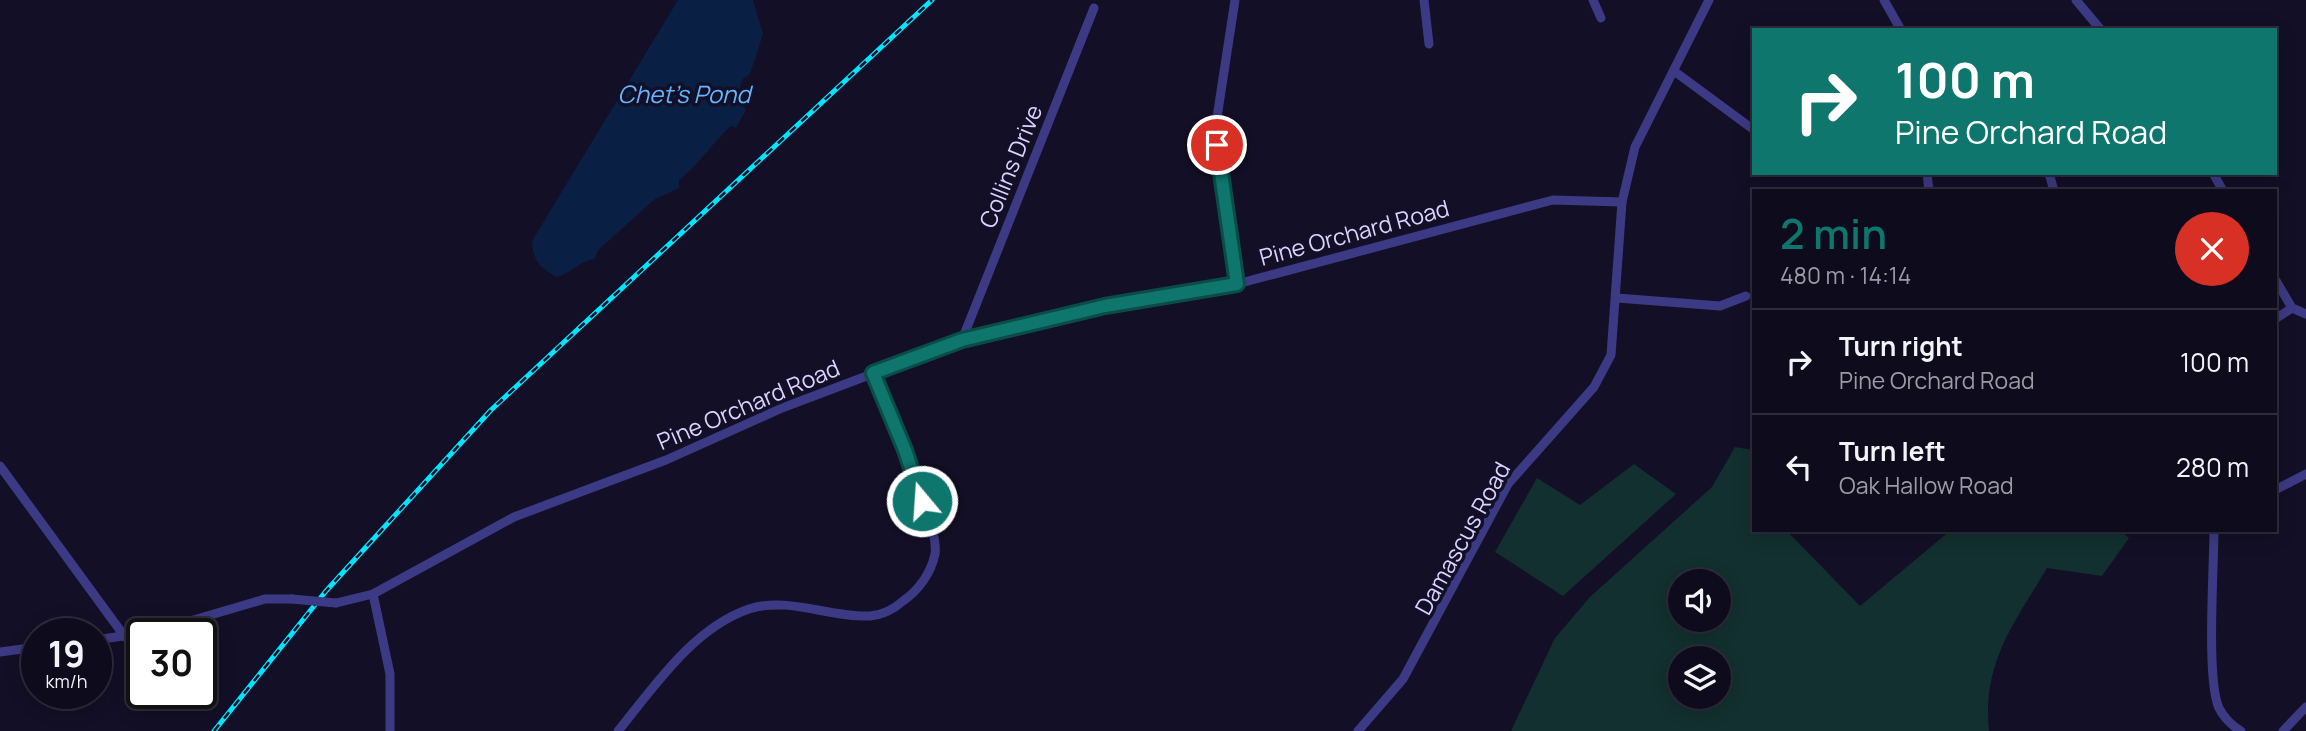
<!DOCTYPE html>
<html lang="en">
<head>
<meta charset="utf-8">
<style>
	:root { --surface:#0e0b1c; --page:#1c1929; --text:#f1f3f6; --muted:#9b9ba3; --line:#2e2b3b; --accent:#0f766e }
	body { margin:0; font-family:Manrope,sans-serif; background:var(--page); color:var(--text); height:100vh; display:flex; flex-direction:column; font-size:26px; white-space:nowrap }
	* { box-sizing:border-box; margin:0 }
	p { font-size:23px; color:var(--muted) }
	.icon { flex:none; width:38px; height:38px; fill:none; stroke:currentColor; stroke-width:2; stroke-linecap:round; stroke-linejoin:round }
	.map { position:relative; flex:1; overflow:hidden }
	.side { position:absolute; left:1752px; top:189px; width:525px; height:343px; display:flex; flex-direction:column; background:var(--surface); border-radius:0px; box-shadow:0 4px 18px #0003,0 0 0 2px var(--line) }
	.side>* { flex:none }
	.hud { position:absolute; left:1752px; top:28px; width:525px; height:147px; border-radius:0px; box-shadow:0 4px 18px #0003,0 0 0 2px var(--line); background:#0f766e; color:#fff; overflow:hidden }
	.controls { position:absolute; left:1668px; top:569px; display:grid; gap:14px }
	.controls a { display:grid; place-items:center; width:63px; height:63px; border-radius:50%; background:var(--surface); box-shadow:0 4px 18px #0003,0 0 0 2px var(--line); font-size:35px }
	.speed { position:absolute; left:21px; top:618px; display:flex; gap:14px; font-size:35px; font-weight:700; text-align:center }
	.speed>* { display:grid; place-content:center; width:91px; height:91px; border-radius:50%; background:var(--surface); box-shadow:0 4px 18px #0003,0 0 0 2px var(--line); line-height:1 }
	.speed small { font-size:18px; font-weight:400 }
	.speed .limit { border:4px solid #111; border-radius:10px; background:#fff; color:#111 }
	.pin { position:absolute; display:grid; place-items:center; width:60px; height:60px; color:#fff; margin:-30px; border:4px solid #fff; border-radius:50%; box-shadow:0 2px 7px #0007 }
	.me { position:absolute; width:77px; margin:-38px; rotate:342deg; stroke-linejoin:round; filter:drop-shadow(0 0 5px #0008) }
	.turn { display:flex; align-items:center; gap:24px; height:147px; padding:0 28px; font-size:32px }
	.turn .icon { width:91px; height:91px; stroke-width:2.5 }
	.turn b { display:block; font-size:49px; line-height:60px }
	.round { display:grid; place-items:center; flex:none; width:74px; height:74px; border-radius:37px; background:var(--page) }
	.summary { display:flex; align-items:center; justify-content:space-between; height:119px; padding:0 28px }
	h1 { font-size:42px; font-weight:600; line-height:52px; color:var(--accent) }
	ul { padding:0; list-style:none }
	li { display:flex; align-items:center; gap:21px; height:105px; padding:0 28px; border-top:2px solid var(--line) }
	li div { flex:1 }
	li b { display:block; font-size:26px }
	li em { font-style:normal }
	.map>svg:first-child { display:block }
	.green { fill:#12302f; fill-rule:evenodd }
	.water { fill:#0a1f44 }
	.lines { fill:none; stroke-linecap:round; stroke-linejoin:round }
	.minor { stroke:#3d3a85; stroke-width:9 }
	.rail-casing { stroke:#00e5ff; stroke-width:5 }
	.rail { stroke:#130f26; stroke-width:2.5; stroke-dasharray:8; stroke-linecap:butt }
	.minor-bridge { stroke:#3d3a85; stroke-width:9 }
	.route-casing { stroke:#0a4d48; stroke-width:18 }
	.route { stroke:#0f766e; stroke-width:12 }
	.labels { text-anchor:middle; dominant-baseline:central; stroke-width:7; stroke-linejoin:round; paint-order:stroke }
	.street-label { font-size:23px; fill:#d9d4ff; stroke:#130f26 }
	.water-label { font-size:24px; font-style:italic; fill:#62b6ff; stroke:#130f26 }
</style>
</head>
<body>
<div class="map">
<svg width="2306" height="731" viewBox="0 0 2306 731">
	<rect width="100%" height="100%" fill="#130f26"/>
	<g class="green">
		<path d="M1735,447l18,3 1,80h32l74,76 91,-76h169l9,8 -27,38 -55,-8c-33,56 -65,94 -58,163h-478l44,-93 35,-41 122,-110zM1680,581h38v39h-38zM1680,658h38v38h-38z"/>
		<path d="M1634,464l42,30 -113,102 -68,-44 42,-74 43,27z"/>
	</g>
	<path class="water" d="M678,0h75l10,34 -13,40 -8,6 -4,18 8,12 -10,18 -5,-2c-19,17 -32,39 -52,54v8l-24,11 -57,51 -3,9c-12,0 -25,15 -38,18 -17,-9 -24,-16 -25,-36z"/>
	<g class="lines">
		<g class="minor">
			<path d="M1235,0l-19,124 2,41 19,119"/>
			<path d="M1424,0l5,44"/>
			<path d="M1593,0l8,18"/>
			<path d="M1884,0l17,30"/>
			<path d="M2076,0l25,30"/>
			<path d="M1674,71l80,59"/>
			<path d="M1927,173l2,18"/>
			<path d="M2049,173l5,18"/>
			<path d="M2213,173l10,18"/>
			<path d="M2275,279l17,29 14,6"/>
			<path d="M1617,298l103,8 26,-10"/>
			<path d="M2275,319l17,-11"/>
			<path d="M962,340l132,-332"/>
			<path d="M0,466l125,171"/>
			<path d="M2275,490l31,-16"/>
			<path d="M2214,530c0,37 -8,150 5,178 5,10 12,17 22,23"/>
			<path d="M373,594l17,80v57"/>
			<path d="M336,603l37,-9 141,-77 152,-57 116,-52 180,-68 143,-34 132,-22 316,-84 69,2"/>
			<path d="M96,640l60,-9 109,-32h27"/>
			<path d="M0,652l37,-5"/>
			<path d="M618,731c36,-44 75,-103 131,-122 39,-13 81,9 121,7 12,-1 24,-7 33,-15 16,-11 28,-28 32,-47 5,-29 -48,-148 -62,-181"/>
			<path d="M1358,731l45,-52 105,-195 86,-97 17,-32 11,-153 13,-55 74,-147"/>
			<path d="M2283,731l23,-24"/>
		</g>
		<g class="rail-casing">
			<path id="rail" d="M214,731l112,-140 165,-181 441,-410"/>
		</g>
		<use href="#rail" class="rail"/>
		<path class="minor-bridge" d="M292,599l44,4"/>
	</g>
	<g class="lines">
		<g class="route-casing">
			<path id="route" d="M922,501l-17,-51 -32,-77 89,-33 143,-34 132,-22 -20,-139"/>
		</g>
		<use href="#route" class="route"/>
	</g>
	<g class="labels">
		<g class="street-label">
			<text transform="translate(1010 166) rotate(-68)">Collins Drive</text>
			<text transform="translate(1354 232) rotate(-15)">Pine Orchard Road</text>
			<text transform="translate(748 404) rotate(-23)">Pine Orchard Road</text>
			<text transform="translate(1462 538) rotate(-61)">Damascus Road</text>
		</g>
		<g class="water-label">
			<text x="684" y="93">Chet's Pond</text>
		</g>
	</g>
</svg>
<div class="controls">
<a><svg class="icon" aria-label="sound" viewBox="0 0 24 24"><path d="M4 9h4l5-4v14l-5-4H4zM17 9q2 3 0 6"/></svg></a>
<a><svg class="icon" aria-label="layers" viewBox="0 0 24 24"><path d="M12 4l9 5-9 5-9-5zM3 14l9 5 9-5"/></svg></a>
</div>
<div class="speed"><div>19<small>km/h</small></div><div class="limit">30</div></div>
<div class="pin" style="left:1217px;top:145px;background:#d93025"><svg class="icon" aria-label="arrive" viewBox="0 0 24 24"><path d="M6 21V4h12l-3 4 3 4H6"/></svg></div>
<svg class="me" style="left:922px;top:501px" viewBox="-20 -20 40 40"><circle r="17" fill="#0f766e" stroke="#fff" stroke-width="3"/><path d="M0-11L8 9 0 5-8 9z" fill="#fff"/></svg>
<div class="hud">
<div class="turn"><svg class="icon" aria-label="right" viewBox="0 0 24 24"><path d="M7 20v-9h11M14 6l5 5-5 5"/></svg><div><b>100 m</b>Pine Orchard Road</div></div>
</div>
<section class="side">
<div class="summary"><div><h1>2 min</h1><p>480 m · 14:14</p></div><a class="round" style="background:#d93025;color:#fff"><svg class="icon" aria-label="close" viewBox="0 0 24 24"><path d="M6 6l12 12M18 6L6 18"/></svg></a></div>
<ul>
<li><svg class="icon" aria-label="right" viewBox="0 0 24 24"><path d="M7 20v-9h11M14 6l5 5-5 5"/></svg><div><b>Turn right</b><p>Pine Orchard Road</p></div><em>100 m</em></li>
<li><svg class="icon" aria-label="left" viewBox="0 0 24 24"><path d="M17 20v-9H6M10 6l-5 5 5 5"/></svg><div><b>Turn left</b><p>Oak Hallow Road</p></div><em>280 m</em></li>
</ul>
</section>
</div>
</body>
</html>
